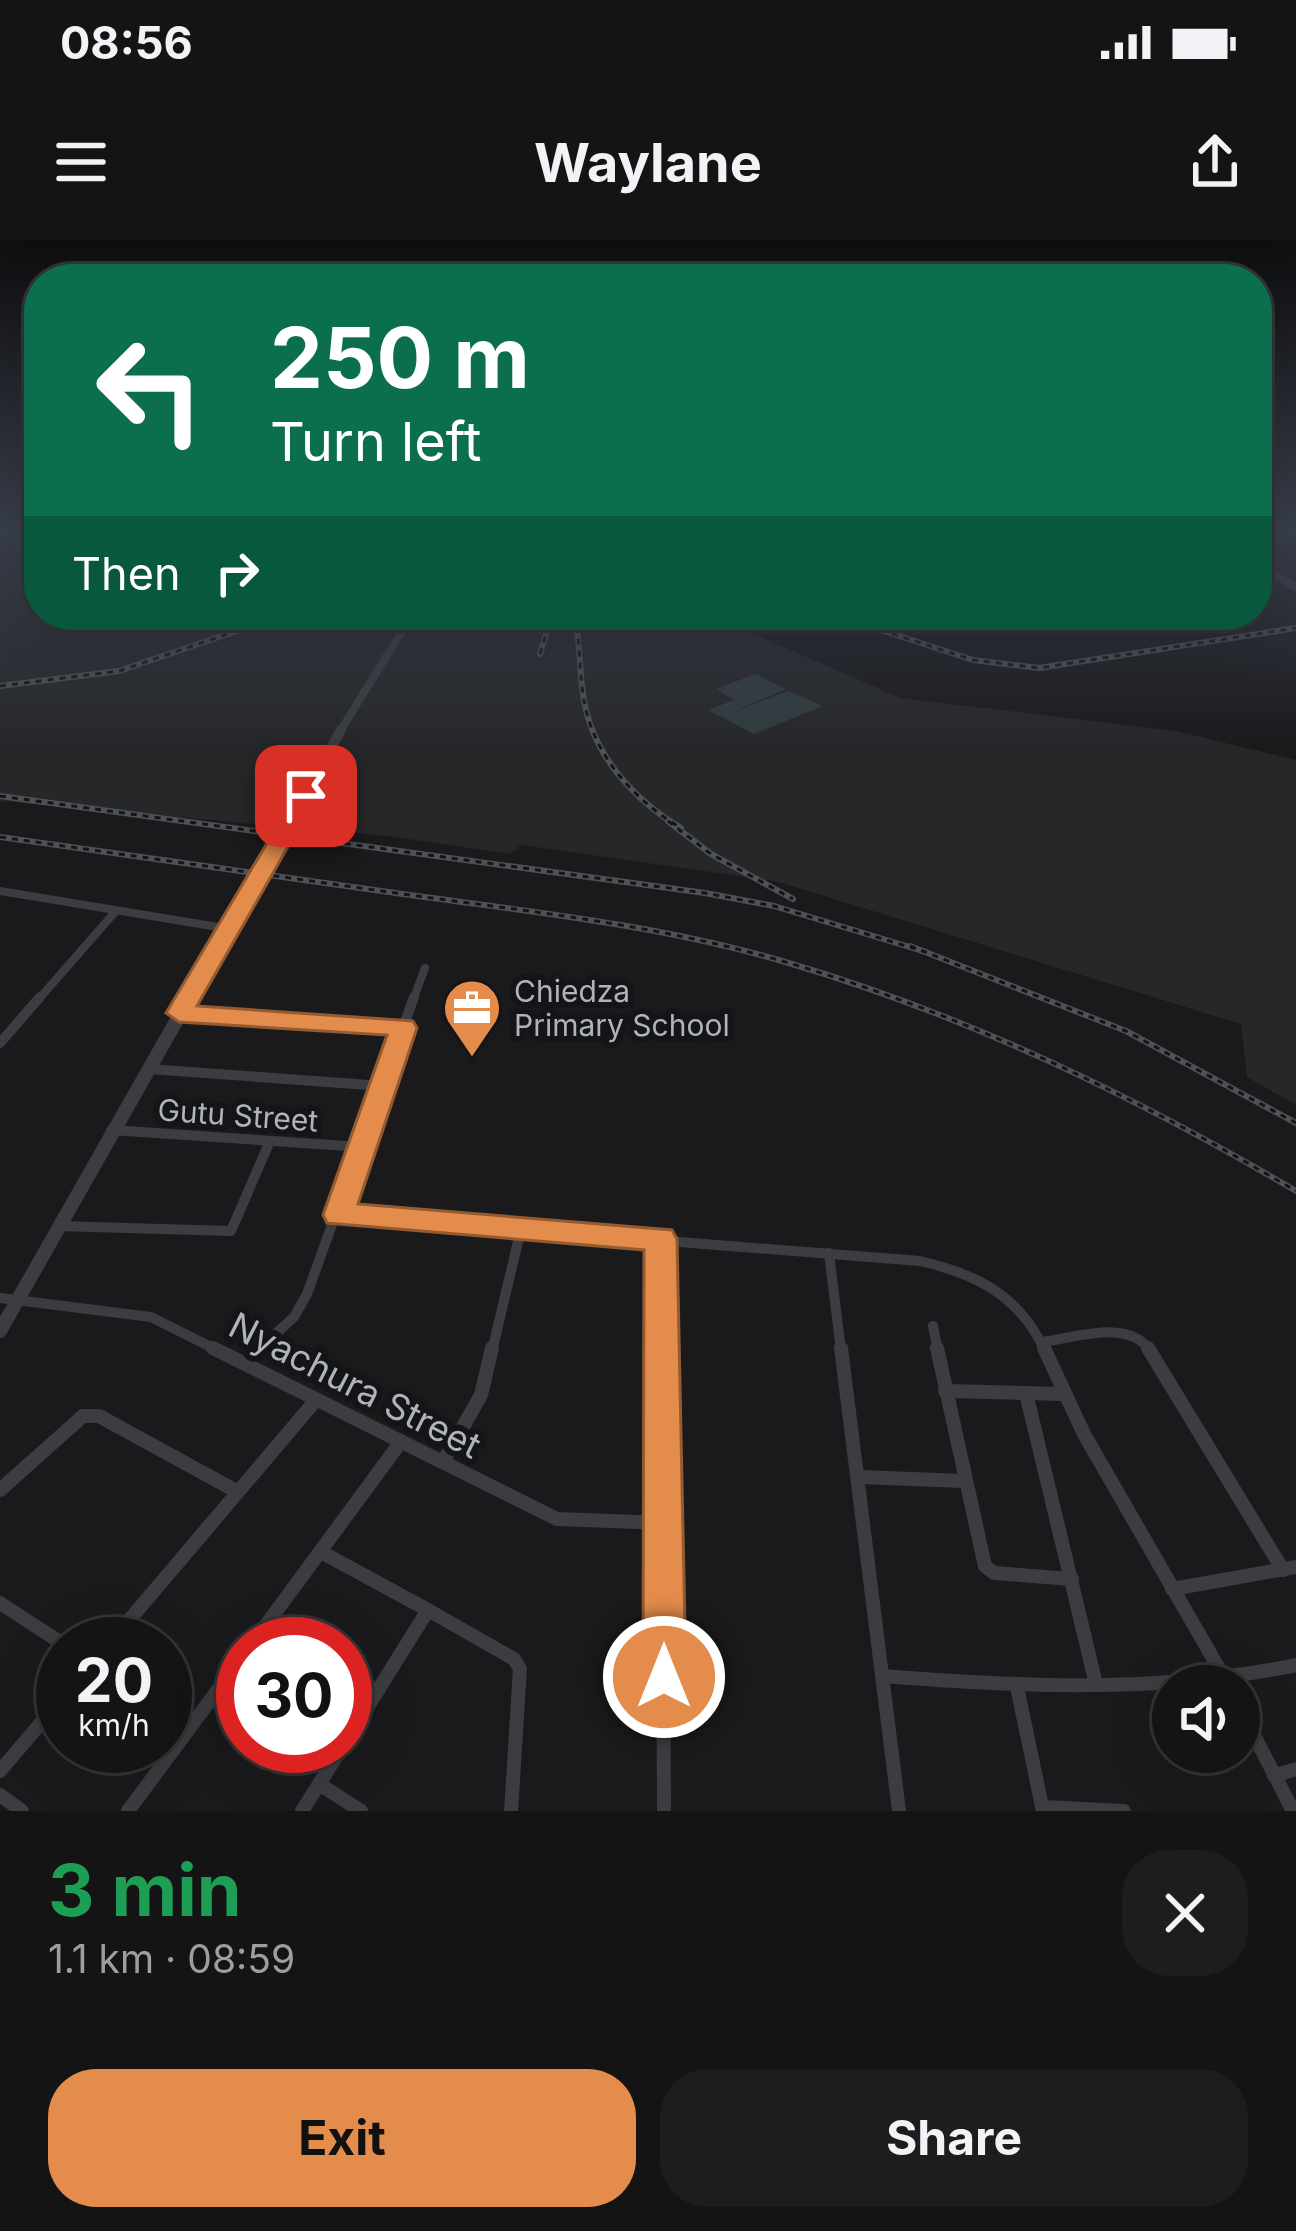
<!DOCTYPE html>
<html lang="en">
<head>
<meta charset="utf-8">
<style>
	:root { --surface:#141415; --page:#1d1d1e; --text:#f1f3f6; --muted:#9d9ea0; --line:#333334; --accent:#e38c4b }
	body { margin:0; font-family:Inter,sans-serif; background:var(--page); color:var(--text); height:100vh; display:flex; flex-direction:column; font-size:45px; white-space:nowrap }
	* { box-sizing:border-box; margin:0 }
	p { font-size:39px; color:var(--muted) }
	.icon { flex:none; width:66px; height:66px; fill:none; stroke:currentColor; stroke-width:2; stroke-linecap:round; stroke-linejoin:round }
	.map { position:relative; height:1571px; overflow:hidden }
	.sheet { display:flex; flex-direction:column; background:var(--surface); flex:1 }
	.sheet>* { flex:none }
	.guide { position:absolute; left:24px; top:24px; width:1248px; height:366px; border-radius:48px; box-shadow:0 12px 48px #0002,0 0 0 3px var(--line); background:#0b6e4f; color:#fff; overflow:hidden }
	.buttons { position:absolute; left:1152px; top:1425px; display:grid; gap:24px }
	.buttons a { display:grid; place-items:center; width:108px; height:108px; border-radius:50%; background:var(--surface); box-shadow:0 12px 48px #0002,0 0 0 3px var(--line); font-size:60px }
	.speed { position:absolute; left:36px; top:1377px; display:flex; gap:24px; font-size:60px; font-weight:700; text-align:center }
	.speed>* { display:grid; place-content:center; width:156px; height:156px; border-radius:50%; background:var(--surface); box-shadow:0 12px 48px #0002,0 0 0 3px var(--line); line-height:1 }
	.speed small { font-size:30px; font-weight:400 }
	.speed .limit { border:18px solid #d22; background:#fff; color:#111 }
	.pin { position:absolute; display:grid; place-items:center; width:102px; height:102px; color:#fff; margin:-51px; border-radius:24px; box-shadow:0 6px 18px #0006 }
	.me { position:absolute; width:132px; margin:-66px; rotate:0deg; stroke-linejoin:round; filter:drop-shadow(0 0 9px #0008) }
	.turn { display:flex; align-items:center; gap:42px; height:252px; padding:0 48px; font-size:54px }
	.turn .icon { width:156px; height:156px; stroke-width:2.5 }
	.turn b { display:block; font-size:84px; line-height:102px }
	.then { display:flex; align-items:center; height:114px; padding:0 48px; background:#0003; gap:24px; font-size:45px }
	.round { display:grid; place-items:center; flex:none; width:126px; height:126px; border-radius:48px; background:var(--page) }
	.headline { display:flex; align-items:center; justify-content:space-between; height:204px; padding:0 48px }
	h1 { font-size:72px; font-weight:700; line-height:90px; color:#1e9e55 }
	.button { display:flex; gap:24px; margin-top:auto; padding:24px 48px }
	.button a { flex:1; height:138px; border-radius:48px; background:var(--accent); color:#111; font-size:48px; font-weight:700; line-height:138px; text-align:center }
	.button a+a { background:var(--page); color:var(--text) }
	.status { display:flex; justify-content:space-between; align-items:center; height:84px; padding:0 60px; background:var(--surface); direction:ltr }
	.status svg { height:33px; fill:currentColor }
	header { display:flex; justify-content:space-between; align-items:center; height:156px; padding:0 48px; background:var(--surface); font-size:54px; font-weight:700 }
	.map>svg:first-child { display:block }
	.built { fill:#262729 }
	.water { fill:#313c3f }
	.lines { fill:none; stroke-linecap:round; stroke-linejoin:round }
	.minor-far2 { stroke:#3b3d40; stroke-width:8 }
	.minor-far1 { stroke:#3b3d40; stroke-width:10 }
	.minor { stroke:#3b3d40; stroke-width:14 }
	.tertiary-far2 { stroke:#3b3d40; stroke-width:8 }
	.tertiary-far1 { stroke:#3b3d40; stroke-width:10 }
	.tertiary { stroke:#3b3d40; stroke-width:14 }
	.rail-casing { stroke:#4e5255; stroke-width:6 }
	.rail { stroke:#151517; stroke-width:3; stroke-dasharray:6; stroke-linecap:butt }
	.route { fill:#e38c4b; stroke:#945b31; stroke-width:3 }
	.labels { text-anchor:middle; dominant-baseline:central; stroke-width:12; stroke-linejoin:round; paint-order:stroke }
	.poi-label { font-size:30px; fill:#adb4ba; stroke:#151517; text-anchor:start }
	.street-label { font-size:30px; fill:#adb4ba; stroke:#151517 }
	.near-street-label { font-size:36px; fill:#adb4ba; stroke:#151517 }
</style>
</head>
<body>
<div class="status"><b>08:56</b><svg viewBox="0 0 49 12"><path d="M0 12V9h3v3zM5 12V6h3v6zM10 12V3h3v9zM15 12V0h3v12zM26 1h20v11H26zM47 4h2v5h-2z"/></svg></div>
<header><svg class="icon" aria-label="menu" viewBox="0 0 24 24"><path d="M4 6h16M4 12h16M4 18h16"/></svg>Waylane<svg class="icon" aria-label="share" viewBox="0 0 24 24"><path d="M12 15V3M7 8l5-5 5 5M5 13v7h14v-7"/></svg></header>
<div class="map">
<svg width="1296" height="1571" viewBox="0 0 1296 1571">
	<rect width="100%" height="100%" fill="#1a1a1c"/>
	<path class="built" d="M0,289h39v86h672l189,83 276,33 120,29v345l-49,-28 -6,-53 -466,-143 -254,-36 -11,9 -122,-18 -388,-35z"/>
	<path class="water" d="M755,434l31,15 -55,24 57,-22 35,15 -69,28 -46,-24 26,-10 -18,-11z"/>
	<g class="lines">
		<g class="minor-far2">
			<path d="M0,651l230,38"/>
			<path d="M38,760l77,-88"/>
			<path d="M413,760l12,-32"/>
		</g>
		<g class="minor-far1">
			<path d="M179,773l225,14"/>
			<path d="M0,803l40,-46"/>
			<path d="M149,829l234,17"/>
			<path d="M111,890l251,17"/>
			<path d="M339,975l581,46c57,13 100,35 125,90"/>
			<path d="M58,986l173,5 39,-90"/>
			<path d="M661,999l1,112"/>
			<path d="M829,1013l12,98"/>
			<path d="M0,1058l151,19 68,34"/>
			<path d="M933,1086l5,25"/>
			<path d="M1042,1102c33,-4 88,-24 108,9"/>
			<path d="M257,1111l37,-34 13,-23 107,-297"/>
			<path d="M492,1111l29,-122"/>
		</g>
		<g class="minor">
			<path d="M213,1108l344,171 108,4"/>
			<path d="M662,1108l2,463"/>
			<path d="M841,1108l58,463"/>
			<path d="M937,1108l48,218 9,7 78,6"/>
			<path d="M1044,1108l40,86 145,252"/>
			<path d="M1148,1108l135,222"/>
			<path d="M244,1123l16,-15"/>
			<path d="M945,1151l118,3"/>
			<path d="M1026,1153l70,291"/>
			<path d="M443,1222l38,-67 11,-47"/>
			<path d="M861,1237l102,4"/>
			<path d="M0,1250l83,-74h16l139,76"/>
			<path d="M321,1312l107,58 -83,133"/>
			<path d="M1172,1349l124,-22"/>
			<path d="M0,1363l63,41"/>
			<path d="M428,1370l86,49 6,10 -9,142"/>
			<path d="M109,1404l207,-244"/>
			<path d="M252,1404l148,-201"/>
			<path d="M883,1436c139,11 275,17 413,-11"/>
			<path d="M1017,1447l26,124"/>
			<path d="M1239,1466l54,105"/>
			<path d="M0,1531l63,-74"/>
			<path d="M1274,1536l22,-7"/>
			<path d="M319,1544l42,27"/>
			<path d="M0,1555l22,16"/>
			<path d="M1043,1567l81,4"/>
			<path d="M128,1571l115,-155"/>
			<path d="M302,1571l41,-65"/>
		</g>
		<g class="tertiary-far2">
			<path d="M1257,326l39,21"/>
			<path d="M339,493l73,-118"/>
		</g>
		<path class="tertiary-far1" d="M188,760l153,-270"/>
		<path class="tertiary" d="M0,1091l190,-334"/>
		<g class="rail-casing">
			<g id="rail">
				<path d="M574,375c7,29 5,58 10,86 10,55 50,99 97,127"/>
				<path d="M835,375l138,45 66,8 257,-40"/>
				<path d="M540,414l12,-39"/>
				<path d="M0,446l119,-15 164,-56"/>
				<path d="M0,556l705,97 69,13 152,46"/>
				<path d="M668,581l43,33 82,45"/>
				<path d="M0,597c141,20 283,40 424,60 120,16 241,30 358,64 182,53 351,134 514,230"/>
				<path d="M910,706l216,85 170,92"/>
			</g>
		</g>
		<use href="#rail" class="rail"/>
	</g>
	<linearGradient id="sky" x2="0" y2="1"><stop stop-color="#0e0e0f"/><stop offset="0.57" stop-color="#383e4b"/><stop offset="1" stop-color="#383e4b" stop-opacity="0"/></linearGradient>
	<rect width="1296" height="509" fill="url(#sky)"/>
	<path class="route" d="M306,549l11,7 -120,210 216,15 4,7 -59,176 314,26 5,9 9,438 -7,15 -15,6 -15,-6 -6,-15 1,-427 -317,-27 -4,-8 64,-180 -208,-13 -13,-9 129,-217z"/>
	<defs>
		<g id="office-pin" transform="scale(3)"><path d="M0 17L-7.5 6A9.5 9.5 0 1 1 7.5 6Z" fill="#e38c4b" stroke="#151517"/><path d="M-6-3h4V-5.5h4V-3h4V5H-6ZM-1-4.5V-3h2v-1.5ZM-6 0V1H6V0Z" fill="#fff"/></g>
	</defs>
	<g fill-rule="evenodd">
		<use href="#office-pin" x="472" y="768"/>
	</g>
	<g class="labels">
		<g class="poi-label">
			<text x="514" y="751">Chiedza<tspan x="514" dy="34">Primary School</tspan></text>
		</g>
		<g class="street-label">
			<text transform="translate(238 875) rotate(4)">Gutu Street</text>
		</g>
		<g class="near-street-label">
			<text transform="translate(355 1145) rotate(27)">Nyachura Street</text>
		</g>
	</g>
</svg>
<div class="buttons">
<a><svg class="icon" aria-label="sound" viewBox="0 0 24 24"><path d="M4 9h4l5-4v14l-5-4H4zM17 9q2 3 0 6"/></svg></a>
</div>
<div class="speed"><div>20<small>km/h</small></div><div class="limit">30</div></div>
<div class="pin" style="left:306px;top:556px;background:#d93025"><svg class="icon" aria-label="arrive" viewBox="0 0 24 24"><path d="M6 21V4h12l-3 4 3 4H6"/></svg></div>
<svg class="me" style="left:664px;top:1437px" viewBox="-20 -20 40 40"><circle r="17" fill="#e38c4b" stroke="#fff" stroke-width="3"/><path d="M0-11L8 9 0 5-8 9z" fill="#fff"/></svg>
<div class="guide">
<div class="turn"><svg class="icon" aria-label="left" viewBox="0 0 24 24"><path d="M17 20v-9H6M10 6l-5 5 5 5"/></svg><div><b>250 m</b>Turn left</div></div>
<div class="then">Then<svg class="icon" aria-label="right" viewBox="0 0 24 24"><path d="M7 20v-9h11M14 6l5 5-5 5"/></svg></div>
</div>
</div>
<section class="sheet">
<div class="headline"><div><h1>3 min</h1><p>1.1 km · 08:59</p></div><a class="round"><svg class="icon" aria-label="close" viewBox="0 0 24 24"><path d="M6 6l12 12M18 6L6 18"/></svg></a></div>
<div class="button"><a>Exit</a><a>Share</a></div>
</section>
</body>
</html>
